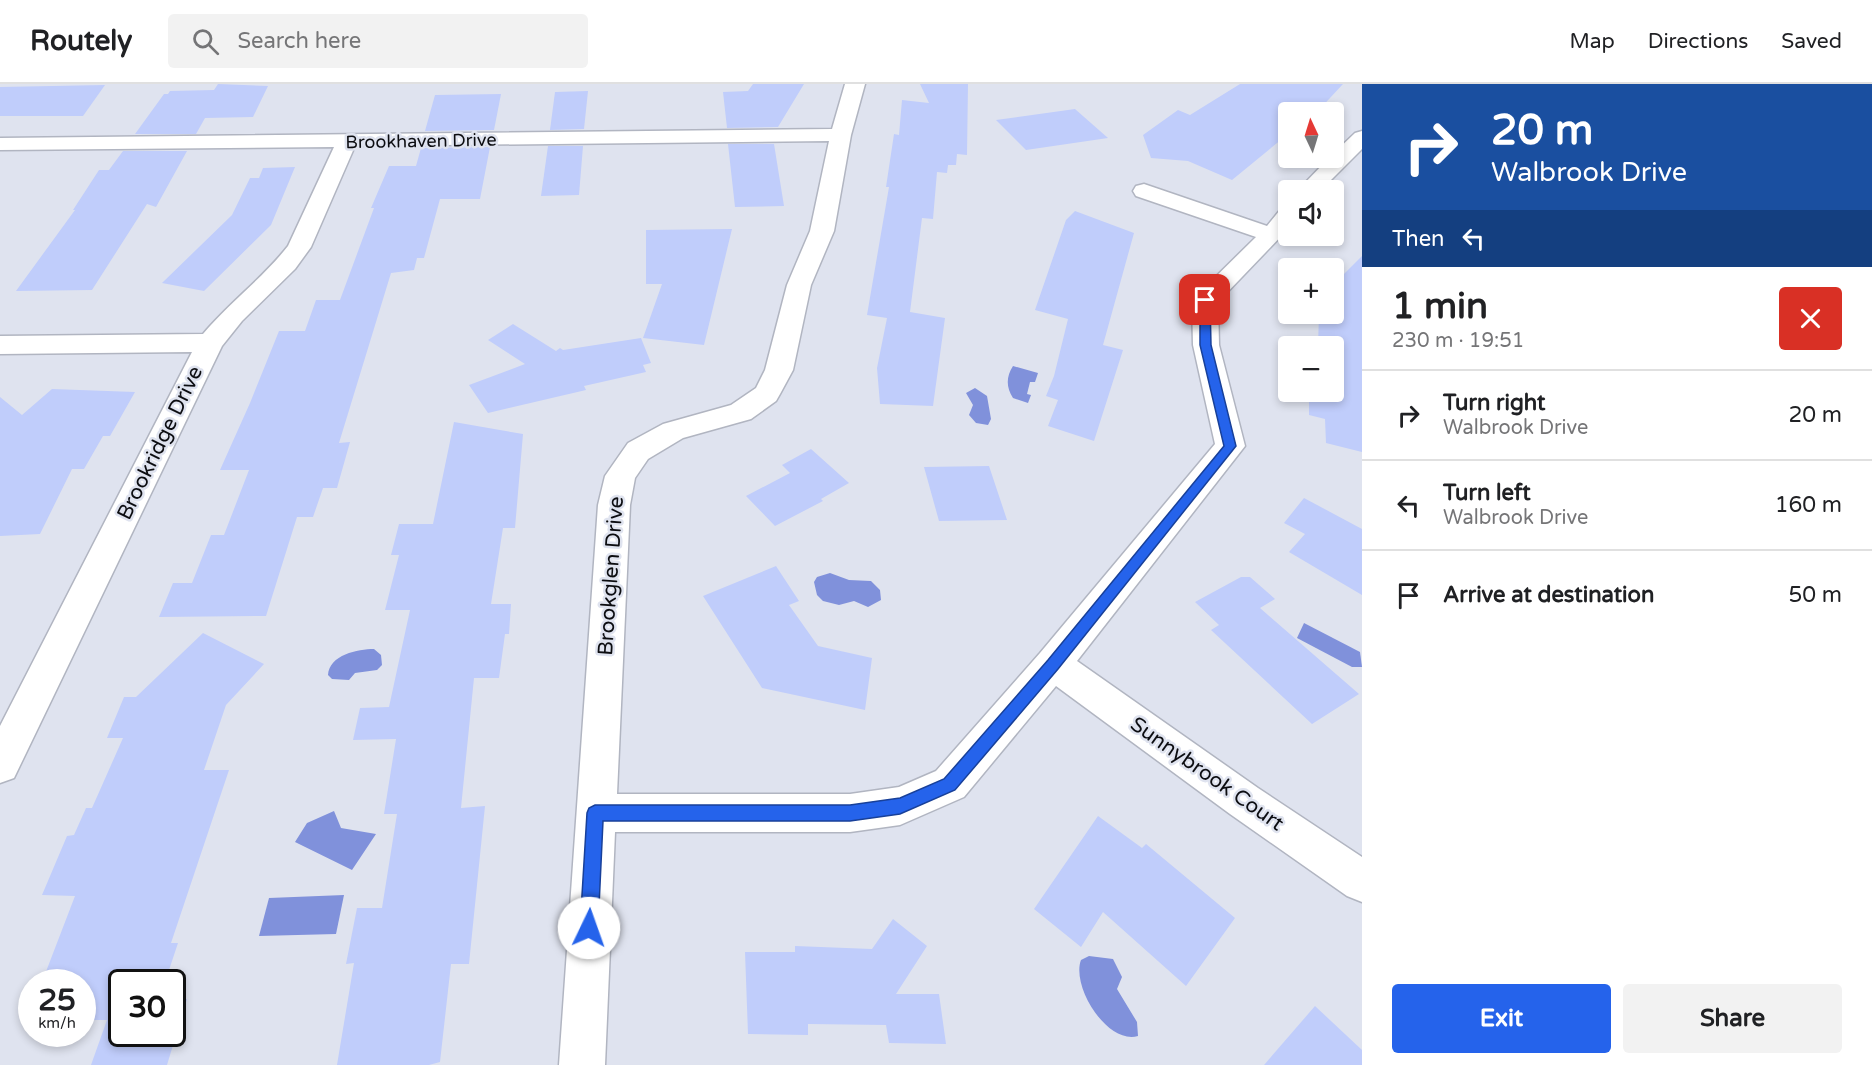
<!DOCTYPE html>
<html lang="en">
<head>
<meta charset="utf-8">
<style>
	:root { --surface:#fff; --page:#f2f2f2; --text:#202124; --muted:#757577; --line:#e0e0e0; --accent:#2563eb }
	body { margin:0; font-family:"Varela Round",sans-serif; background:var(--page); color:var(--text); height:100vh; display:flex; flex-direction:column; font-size:22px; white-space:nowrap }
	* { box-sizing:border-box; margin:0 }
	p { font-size:20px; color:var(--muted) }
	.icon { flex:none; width:33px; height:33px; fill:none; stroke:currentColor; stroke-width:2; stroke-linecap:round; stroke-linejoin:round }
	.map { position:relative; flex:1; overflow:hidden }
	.details { display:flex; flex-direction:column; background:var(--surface); width:510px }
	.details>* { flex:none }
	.guide { background:#1a4fa0; color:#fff; overflow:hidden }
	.needle { width:39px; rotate:356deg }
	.tools { position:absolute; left:1278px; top:18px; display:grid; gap:12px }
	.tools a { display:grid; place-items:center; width:66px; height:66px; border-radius:6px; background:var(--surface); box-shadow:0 3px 9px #0003; font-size:30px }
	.speed { position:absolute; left:18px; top:885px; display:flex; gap:12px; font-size:30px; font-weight:700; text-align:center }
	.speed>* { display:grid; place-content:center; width:78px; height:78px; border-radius:50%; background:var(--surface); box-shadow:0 3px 9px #0003; line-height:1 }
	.speed small { font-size:15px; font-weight:400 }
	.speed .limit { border:3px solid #111; border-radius:9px; background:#fff; color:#111 }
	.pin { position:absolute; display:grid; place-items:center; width:51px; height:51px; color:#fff; margin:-26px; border-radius:12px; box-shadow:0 3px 9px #0006 }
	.me { position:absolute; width:66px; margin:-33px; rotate:3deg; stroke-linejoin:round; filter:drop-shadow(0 0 4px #0008) }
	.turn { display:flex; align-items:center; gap:21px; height:126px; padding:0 30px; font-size:27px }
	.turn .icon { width:78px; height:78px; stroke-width:2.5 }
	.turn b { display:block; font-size:42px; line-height:51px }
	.then { display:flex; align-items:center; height:57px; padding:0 30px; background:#0003; gap:12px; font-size:22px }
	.round { display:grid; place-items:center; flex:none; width:63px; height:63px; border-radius:6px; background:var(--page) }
	.summary { display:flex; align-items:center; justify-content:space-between; height:102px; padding:0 30px }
	h1 { font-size:36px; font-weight:700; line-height:45px }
	.action { display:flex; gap:12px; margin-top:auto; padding:12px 30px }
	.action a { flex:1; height:69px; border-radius:6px; background:var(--accent); color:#fff; font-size:24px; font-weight:700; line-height:69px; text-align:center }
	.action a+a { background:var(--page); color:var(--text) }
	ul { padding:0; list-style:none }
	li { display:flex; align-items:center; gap:18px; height:90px; padding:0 30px; border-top:2px solid var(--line) }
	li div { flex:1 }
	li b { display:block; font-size:22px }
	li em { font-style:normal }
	header { display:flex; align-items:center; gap:36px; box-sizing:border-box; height:84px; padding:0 30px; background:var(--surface); border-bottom:2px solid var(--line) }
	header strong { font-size:28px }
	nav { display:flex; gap:33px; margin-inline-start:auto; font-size:21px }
	.search { width:420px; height:54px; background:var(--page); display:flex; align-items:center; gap:15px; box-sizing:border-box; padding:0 21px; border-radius:6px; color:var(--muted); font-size:22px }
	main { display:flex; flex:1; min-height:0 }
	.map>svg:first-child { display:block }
	.water { fill:#8091db }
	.building { fill:#c0cdfb }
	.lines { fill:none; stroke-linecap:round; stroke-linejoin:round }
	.minor-casing { stroke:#b1b5c1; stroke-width:3 }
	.minor { fill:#fff; fill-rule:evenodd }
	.route { fill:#2563eb; stroke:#184099; stroke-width:1.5 }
	.labels { text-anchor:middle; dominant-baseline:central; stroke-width:5; stroke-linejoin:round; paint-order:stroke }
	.far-street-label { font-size:18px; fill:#0c0d11; stroke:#dfe3ef }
	.street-label { font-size:21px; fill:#0c0d11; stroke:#dfe3ef }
</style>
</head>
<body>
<header>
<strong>Routely</strong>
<div class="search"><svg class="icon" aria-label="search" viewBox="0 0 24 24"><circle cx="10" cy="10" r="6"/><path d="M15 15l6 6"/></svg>Search here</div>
<nav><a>Map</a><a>Directions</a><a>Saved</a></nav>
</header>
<main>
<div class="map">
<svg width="1362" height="981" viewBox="0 0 1362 981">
	<rect width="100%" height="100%" fill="#dfe3ef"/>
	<g class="water">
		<path d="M1013,282l25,7 -3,9h-5l-3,12 4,1 -3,8 -15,-5c-7,-11 -7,-21 0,-32z"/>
		<path d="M975,304l12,8 4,23 -3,6 -12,-2 -7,-8 4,-10 -7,-12z"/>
		<path d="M830,489l19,7 22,1 9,9 1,10 -13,7 -14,-6 -15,4 -16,-4 -6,-6 -3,-13 3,-5z"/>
		<path d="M1304,539l56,29 2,15h-10l-55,-29z"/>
		<path d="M374,565l7,6 1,10 -5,5 -22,3 -6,7 -17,-1 -4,-4c1,-20 30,-26 46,-26z"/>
		<path d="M334,727l7,17 35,6 -24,36 -57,-28 12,-19z"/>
		<path d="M344,811l-8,39 -77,2 10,-38z"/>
		<path d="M1089,872l24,3 9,18 -5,12 20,33 1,14c-31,9 -67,-50 -57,-76z"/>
	</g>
	<g class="building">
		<path d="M218,0l50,2 -15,31 -48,1 -9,16h-61l29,-40h4l2,-3 44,-1z"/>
		<path d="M753,0h51l-26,43 -51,1 -4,-36 25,-1z"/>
		<path d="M920,0h48l-1,71 -10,-1 -1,11h-8l-1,8 -10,-1 -4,47 -11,-1 -12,94 35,6 -12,88 -53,-2 -3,-36 10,-50 -20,-3 22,-128h-3l8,-53 5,1 3,-35 27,3z"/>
		<path d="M1240,0h103l-26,28h-29v22l-56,46 -44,-19 -37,-3 -8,-23 35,-25 12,5z"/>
		<path d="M105,1l-22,31h-83v-29z"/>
		<path d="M588,7l-4,38 -34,1 5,-38z"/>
		<path d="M501,10l-7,36 -69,1 10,-36z"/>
		<path d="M1075,25l33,29 -82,12 -30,-30z"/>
		<path d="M728,60h46l10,62 -49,1z"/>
		<path d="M548,62h35l-4,49 -38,1z"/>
		<path d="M490,63l-10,52h-40l-16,59h-7l-3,12 -23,3 -52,170 11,-1 -13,46h-14l-10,29h-16l-31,99 -107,1 14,-34h19l19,-48h13l25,-65h-29l30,-67 29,-72h26l11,-31h24l34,-92h-3l18,-42h27l5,-18z"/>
		<path d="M123,67h64l-31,56 -9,-3 -55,86 -76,1 59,-81h-2l26,-40h10z"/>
		<path d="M295,83l-24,58 -67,66 -42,-8 70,-68 18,-37h9l4,-10z"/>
		<path d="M1075,127l59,22 -31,112 20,5 -29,91 -46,-15 10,-26 -12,-4 8,-20 14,-57 -33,-9 31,-90z"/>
		<path d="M732,145l-28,116 -61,-7 19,-54h-16v-54z"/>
		<path d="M1362,172v196l-36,-9 -1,-24 -16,-4v-23h25v-46h-16l1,-32h15v-44l10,4z"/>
		<path d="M513,240l43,27 4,-3 3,2 78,-12 10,25 -8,2 3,7 -62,14 2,4 -98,23 -19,-28 56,-21 -37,-24z"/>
		<path d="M52,305l83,3 -25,44h-7l-19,33h-12l-32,65 -40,2v-139l22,18z"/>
		<path d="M454,338l69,12 -8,94h-12l-12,76h20l-2,30h-4l-6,44h-25l-13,130 24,-2 -16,158h-18l-11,98 -11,3h-92l17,-102 -8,1 11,-56h25l15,-94h-13l12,-75 -43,1 7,-32 29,-1 21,-97h-25l14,-55h-8l8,-31h34z"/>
		<path d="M811,365l38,34 -28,16 2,2 -48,25 -29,-30 44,-23 -8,-8z"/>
		<path d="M989,382l18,54 -68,1 -15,-54z"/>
		<path d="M1304,414l58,31v66l-73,-43 16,-18 -21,-11z"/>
		<path d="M776,482l23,35 -10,4 29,41 54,12 -7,52 -103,-22 -59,-92z"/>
		<path d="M1241,493h9l25,22 -15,9 99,86 -47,30 -101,-94 8,-5 -24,-23z"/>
		<path d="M203,549l61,31 -38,41 -22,65h25l-58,173h7l-13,39h-43v52h50v-35h15l-20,66h-76l16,-45h-25v-38h-40l33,-86 -33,-1 25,-59 7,-1 12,-27h6l31,-70h-16l17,-41h12z"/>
		<path d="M1098,732l44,32 4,-4 89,74 -49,68 -83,-74 -22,35 -47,-38z"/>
		<path d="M893,835l34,27 -31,48h43l7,50 -57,-1 -3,-18 -78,-1v11l-60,-1 -3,-82h50v-6l77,3z"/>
		<path d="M1315,922l47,44v15h-98z"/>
	</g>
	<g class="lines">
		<g class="minor-casing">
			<g id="minor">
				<path d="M845,0h20l-14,51 -17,96 -23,54 -18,85 -13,24 -4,7 -25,18 -68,19 -35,21 -13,19 -5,27 -13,289h233l49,-7 37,-16 104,-118 175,-209 -22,-99 -1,-45 64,-63 -120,-41 -3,-5 3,-5 8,-2 123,42 13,-16 8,-2v21l-70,73 1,43 26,101 -168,215 181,127 104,69v45l-15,-6 -117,-82 -174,-128 -92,111 -64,28 -50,7h-235l-10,233h-46l39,-560 7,-29 23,-33 35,-19 68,-19 25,-17 9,-18 22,-85 23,-54 19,-90 -474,5 -44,101 -16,22 -53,52 -20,25 -208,432 -14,5v-57l192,-374 -192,2v-18l203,-2c26,-31 60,-56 85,-88l46,-99 -334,3v-12l832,-9z"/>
				<path d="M1362,47v18l-41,41h-23l31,-32h5v-5l21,-20z"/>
			</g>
		</g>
		<use href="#minor" class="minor"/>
	</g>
	<path class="route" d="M1205,213l5,3 1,45 25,101 -178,223 -103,121 -55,24 -50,7h-247l-5,107 -2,6 -7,3 -6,-3 -3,-6 7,-115 2,-5 6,-3h255l50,-7 44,-19 104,-119 176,-214 -24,-101v-45z"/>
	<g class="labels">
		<g class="far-street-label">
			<text transform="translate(421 57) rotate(-1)">Brookhaven Drive</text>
		</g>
		<g class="street-label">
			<text transform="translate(160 359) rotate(-64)">Brookridge Drive</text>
			<text transform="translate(611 492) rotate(-86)">Brookglen Drive</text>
			<text transform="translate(1207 690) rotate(35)">Sunnybrook Court</text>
		</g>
	</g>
</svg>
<div class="tools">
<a><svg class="needle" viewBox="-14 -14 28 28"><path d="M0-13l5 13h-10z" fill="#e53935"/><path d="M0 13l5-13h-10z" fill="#757577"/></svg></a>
<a><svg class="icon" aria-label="sound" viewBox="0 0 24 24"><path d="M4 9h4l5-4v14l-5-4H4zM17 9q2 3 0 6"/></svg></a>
<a>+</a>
<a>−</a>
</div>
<div class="speed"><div>25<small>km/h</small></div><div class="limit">30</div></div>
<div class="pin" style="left:1205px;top:216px;background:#d93025"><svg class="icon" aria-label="arrive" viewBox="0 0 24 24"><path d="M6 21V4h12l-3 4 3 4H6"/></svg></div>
<svg class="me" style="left:589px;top:844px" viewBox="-20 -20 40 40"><circle r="19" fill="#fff"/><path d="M0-13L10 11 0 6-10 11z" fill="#2563eb"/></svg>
</div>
<section class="details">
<div class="guide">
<div class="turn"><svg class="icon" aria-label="right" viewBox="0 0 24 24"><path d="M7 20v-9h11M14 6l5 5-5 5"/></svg><div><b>20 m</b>Walbrook Drive</div></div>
<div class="then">Then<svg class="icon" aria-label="left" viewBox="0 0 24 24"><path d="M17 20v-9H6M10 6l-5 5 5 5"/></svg></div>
</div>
<div class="summary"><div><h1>1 min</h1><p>230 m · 19:51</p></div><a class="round" style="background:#d93025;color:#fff"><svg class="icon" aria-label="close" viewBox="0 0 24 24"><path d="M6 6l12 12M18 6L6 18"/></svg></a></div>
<ul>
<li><svg class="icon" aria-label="right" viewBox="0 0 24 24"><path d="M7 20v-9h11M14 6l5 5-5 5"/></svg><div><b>Turn right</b><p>Walbrook Drive</p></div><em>20 m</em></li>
<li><svg class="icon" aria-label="left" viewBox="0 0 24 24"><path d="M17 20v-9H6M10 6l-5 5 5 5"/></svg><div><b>Turn left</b><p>Walbrook Drive</p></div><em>160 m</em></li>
<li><svg class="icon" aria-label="arrive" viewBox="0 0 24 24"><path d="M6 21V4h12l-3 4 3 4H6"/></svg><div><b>Arrive at destination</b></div><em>50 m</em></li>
</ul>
<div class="action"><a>Exit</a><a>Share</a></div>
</section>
</main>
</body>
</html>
